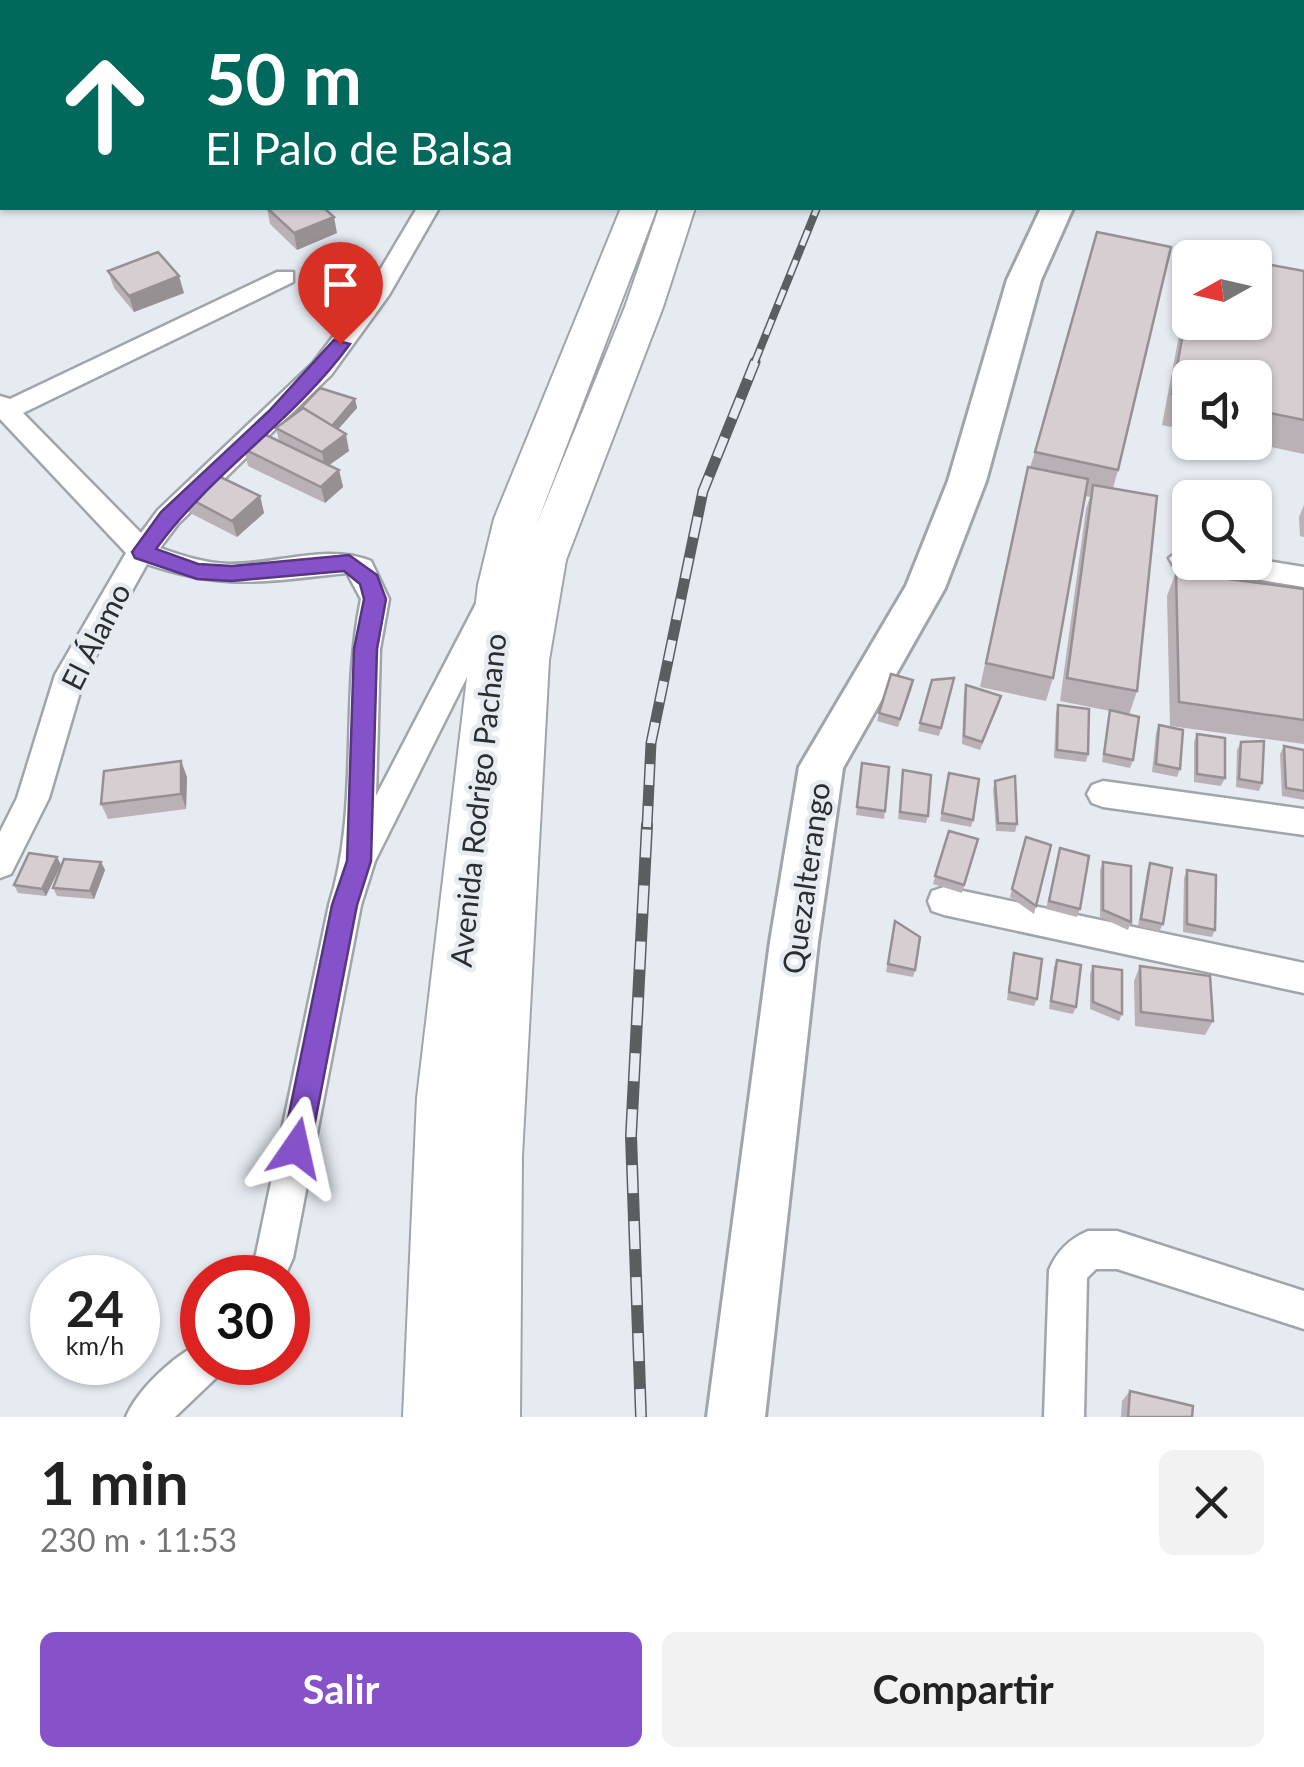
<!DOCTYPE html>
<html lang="es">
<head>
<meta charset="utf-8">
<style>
	:root { --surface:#fff; --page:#f2f2f2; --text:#222; --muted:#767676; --accent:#8552ca }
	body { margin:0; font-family:Lato,sans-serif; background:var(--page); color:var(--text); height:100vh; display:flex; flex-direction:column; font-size:38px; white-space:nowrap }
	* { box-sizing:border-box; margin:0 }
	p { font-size:32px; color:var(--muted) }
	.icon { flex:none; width:55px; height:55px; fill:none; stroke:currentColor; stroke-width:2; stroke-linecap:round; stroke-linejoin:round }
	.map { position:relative; height:1417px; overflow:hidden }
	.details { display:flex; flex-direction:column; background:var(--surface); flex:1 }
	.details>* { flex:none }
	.hud { position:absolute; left:0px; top:0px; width:1305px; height:210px; box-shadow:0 2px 8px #0004; background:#00695c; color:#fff; overflow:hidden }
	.needle { width:65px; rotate:262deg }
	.fabs { position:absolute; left:1172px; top:240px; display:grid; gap:20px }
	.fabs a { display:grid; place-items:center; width:100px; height:100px; border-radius:15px; background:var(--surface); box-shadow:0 2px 8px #0004; font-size:50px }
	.speed { position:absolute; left:30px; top:1255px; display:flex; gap:20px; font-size:50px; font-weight:700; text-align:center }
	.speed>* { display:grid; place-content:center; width:130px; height:130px; border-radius:50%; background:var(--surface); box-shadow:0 2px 8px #0004; line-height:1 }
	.speed small { font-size:25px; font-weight:400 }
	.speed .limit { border:15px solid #d22; background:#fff; color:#111 }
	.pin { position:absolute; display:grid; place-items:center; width:85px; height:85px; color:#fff; margin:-102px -42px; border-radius:50% 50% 50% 0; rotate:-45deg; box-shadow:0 0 10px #0007 }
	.pin .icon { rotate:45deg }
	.me { position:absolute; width:110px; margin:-55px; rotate:11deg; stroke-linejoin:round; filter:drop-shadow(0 0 8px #0008) }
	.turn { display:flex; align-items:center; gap:35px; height:210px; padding:0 40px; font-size:45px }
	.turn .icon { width:130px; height:130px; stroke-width:2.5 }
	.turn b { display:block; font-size:70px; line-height:85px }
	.round { display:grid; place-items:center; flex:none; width:105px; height:105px; border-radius:15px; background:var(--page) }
	.overview { display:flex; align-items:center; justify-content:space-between; height:170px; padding:0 40px }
	h1 { font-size:60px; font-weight:700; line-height:75px }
	.button { display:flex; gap:20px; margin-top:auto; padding:20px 40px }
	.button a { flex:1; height:115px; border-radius:15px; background:var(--accent); color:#fff; font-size:40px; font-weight:700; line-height:115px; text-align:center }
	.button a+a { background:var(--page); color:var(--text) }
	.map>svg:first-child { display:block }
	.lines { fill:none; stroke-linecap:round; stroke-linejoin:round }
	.street-casing { stroke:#a0a4ab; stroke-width:5 }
	.secondary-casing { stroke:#a0a4ab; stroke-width:6 }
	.primary-casing { stroke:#a0a4ab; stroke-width:4 }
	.street { fill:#fff; fill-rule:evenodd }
	.secondary { fill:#fff; fill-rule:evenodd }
	.primary { fill:#fff; fill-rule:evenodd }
	.rail-far2-casing { stroke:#5b5e61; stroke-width:8 }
	.rail-far1-casing { stroke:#5b5e61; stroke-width:11 }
	.rail-casing { stroke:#5b5e61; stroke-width:12 }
	.rail-far2 { stroke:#e6eaf1; stroke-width:5; stroke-dasharray:16; stroke-linecap:butt }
	.rail-far1 { stroke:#e6eaf1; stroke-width:8; stroke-dasharray:21; stroke-linecap:butt }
	.rail { stroke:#e6eaf1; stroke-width:9; stroke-dasharray:28; stroke-linecap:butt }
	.wall { fill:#b9b1b5 }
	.shaded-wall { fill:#969093 }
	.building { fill:#d7ced2; stroke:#969093; stroke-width:2.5 }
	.route { fill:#8552ca; stroke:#563583; stroke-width:2.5 }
	.labels { text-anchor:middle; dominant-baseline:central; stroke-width:9; stroke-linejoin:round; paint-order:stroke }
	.street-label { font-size:30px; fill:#2b2d2f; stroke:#e6eaf1 }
</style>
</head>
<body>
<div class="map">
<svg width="1304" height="1417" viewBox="0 0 1304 1417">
	<rect width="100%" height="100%" fill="#e6eaf1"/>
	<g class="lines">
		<g class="street-casing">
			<g id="street">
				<path d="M480,0h21l2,2h-21z"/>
				<path d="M2,152v14l-2,1v-14z"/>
				<path d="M417,208h22l-50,87 -58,80 -153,149 -18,24c23,8 44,15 69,16 46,1 98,-21 142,-3l18,38 -9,50 -4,147 103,-198 10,-3 14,10 -128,256 -14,44 -68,353 -9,20h-39l11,-24 73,-349c31,-97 11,-205 32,-306l-14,-26c-80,8 -122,18 -200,-9l-62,111 -36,123 -38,76 -11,4v-46l17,-34 38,-123 71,-122 -126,-134v-23l10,3 267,-127h16v10l-270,131 118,120 17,-23 155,-147 54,-71z"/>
				<path d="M1183,548l7,1v13h65v-3l49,8v20l-92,-15 -12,-6 -10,3 -17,-4 -4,-7z"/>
				<path d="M1103,781l201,28v26l-201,-28 -11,-4 -5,-9 5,-9z"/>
				<path d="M944,887l360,76v30l-360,-78 -12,-4 -4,-10 4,-10z"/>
				<path d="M1088,1231h29l187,60v38l-187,-60h-21l-9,9 -3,139h-40l5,-147c8,-19 20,-31 39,-39z"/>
				<path d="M202,1343v19h22l-6,14 -43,41h-49c11,-27 49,-63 76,-74z"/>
			</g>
		</g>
		<g class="secondary-casing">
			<path id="secondary" d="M1041,208h32l-32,72 -55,201 -41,107 -102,180 -25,174 -53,475h-58l63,-475 29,-175 107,-181 42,-105 59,-201z"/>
		</g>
		<g class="primary-casing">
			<path id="primary" d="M621,208h36l-121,318 89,-219 34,-99h36l-32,99 -97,253 -17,100 -27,496 -2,261h-117l14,-319 61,-513 16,-66z"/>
		</g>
		<use href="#street" class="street"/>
		<use href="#secondary" class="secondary"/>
		<use href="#primary" class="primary"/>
		<g class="rail-far2-casing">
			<path id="rail-far2" d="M754,364l63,-156"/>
		</g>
		<g class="rail-far1-casing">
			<path id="rail-far1" d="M647,827l4,-84 52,-252 52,-129"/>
		</g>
		<g class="rail-casing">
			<path id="rail" d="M641,1417l-10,-281 16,-311"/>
		</g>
		<use href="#rail-far2" class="rail-far2"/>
		<use href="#rail-far1" class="rail-far1"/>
		<use href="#rail" class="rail"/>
	</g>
	<g class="wall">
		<path d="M121,0h152l-7,2h-142z"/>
		<path d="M267,208l70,25 -40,17 -27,-26z"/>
		<path d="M108,271l76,22 -50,19 -20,-24z"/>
		<path d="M1304,271v183l-56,-12h7v-64h-65v53l-28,-6 28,-148v45z"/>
		<path d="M355,399l2,9 -19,21 11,22 -20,14 10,5 4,17 -18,16 -77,-37 -4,-17 35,-8 -3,-13z"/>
		<path d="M1035,452l83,18 -5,18 24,203 -8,24 4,45 -3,8 -28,-6 6,-44 2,-7 -50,-10 26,-192 4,-12 -5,-1 -32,182 -7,23 -66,-14 42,-196z"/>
		<path d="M183,495l77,1 4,17 -27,24 -49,-25z"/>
		<path d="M1304,505v32l-4,-1 -1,-19z"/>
		<path d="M1176,572l128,17v155l-134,-18 -3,-130z"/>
		<path d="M954,678l-15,58 -21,-5 2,-8z"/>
		<path d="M966,685l33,19 -19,46 -18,-6 2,-51z"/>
		<path d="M912,688l-14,39 -21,-6 2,-8z"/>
		<path d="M1058,705l30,49 -2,8 -32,-4 2,-45z"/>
		<path d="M1159,725l21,44 -3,8 -25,-5 4,-39z"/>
		<path d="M1197,734l28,44 -4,8 -27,-4v-40z"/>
		<path d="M1241,742l21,41 -3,8 -23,-4 1,-37z"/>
		<path d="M1284,746l20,4v50l-22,-4 -2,-42z"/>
		<path d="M181,761l6,16 -1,32 -78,10 -7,-15z"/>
		<path d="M862,763l23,48 -1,8 -28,-4z"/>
		<path d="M903,770l25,46 -2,7 -28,-4z"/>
		<path d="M949,773l24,47 -2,7 -31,-6z"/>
		<path d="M995,781l22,43 -2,8 -19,-1 -3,-42z"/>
		<path d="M949,831l29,8 -16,54 -29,-9z"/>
		<path d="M1026,837l10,69 -2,8 -24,-17z"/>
		<path d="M1060,848l20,61 -3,8 -31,-8z"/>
		<path d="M57,857l4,8 -15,31 -28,-3 -4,-8z"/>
		<path d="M101,862l4,8 -11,29 -37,-3 -4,-8z"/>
		<path d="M1103,862l28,60 -3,8 -28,-13v-47z"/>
		<path d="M1150,863l13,61 -4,8 -21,-6 9,-55z"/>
		<path d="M1187,870l28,60 -3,7 -29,-5 1,-54z"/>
		<path d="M895,921l20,49 -2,7 -27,-5z"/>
		<path d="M1014,953l23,46 -3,7 -27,-6 5,-40z"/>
		<path d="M1057,960l19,47 -3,7 -24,-5 5,-42z"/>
		<path d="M1093,966l29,48 -3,7 -29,-12v-35z"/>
		<path d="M1140,966l73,55 -8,14 -70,-9 -1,-45z"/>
		<path d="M1130,1391l62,26h-71l1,-16z"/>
	</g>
	<g class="shaded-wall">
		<path d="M206,0h67l-7,2h-67z"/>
		<path d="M334,217l3,16 -40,17 -3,-17z"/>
		<path d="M179,276l5,17 -50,19 -5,-16z"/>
		<path d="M355,399l2,9 -23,26 -2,-8z"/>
		<path d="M346,434l3,17 -24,17 -3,-16z"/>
		<path d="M339,470l4,17 -18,16 -4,-16z"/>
		<path d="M260,496l4,17 -27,24 -5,-16z"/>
		<path d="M181,761l6,16 -1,32 -5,-15z"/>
		<path d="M57,857l4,8 -15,31 -4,-7z"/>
		<path d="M101,862l4,8 -11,29 -4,-8z"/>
	</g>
	<g class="building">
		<path d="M139,0h67l-7,2h-57z"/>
		<path d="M0,185h2v13l-2,1z"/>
		<path d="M267,208h57l10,9 -40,16z"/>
		<path d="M1097,232l74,15 -53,223 -83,-18z"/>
		<path d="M1198,251l33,7h-34z"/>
		<path d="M158,252l21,24 -50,20 -21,-25z"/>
		<path d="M1255,262l49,9v149l-49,-10v-32h-65v19l-18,-3 18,-99v27h65z"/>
		<path d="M320,388l35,11 -23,27 -29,-18 -7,5z"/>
		<path d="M303,408l43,26 -24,18 -46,-24z"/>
		<path d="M262,433l77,37 -18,17 -77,-38z"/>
		<path d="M1028,467l60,12 -35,199 -67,-15z"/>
		<path d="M210,472l50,24 -28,25 -49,-26z"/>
		<path d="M1093,485l64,11 -20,195 -70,-13z"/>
		<path d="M1176,572l128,17v131l-125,-18z"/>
		<path d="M891,674l22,6 -13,39 -21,-6z"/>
		<path d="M954,678l-13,50 -21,-5 12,-43z"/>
		<path d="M966,685l35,11 -19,46 -18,-6z"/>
		<path d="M1058,705l31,4 -1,45 -31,-4z"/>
		<path d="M1110,710l29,7 -6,43 -29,-6z"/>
		<path d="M1159,725l24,5 -3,39 -24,-5z"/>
		<path d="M1197,734l28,4v40l-28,-4z"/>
		<path d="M1264,741l-2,42 -23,-4 2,-37z"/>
		<path d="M1284,746l20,4v41l-18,-3z"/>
		<path d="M181,761v33l-80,10 3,-33z"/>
		<path d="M862,763l27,4 -4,44 -28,-4z"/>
		<path d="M903,770l28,5 -3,41 -28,-4z"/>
		<path d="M949,773l30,6 -6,41 -31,-7z"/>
		<path d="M1015,776l2,48 -19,-1 -3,-42z"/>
		<path d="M949,831l29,8 -14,46 -29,-9z"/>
		<path d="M1026,837l25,8 -15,61 -24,-17z"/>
		<path d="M1060,848l29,8 -9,53 -31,-8z"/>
		<path d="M29,853l28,4 -15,32 -28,-4z"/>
		<path d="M64,859l37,3 -11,29 -37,-3z"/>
		<path d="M1103,862l28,4v56l-28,-12z"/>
		<path d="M1150,863l22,5 -9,56 -22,-5z"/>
		<path d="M1187,870l29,5 -1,55 -28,-6z"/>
		<path d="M895,921l25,16 -5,33 -27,-6z"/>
		<path d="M1014,953l28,6 -5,40 -28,-7z"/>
		<path d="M1057,960l24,5 -5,42 -25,-6z"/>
		<path d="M1093,966l29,4v44l-29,-12z"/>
		<path d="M1140,966l70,10 3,45 -72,-9z"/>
		<path d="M1130,1391l63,15 -1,11h-64z"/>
	</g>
	<path class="route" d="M334,340l16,4c-56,77 -139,129 -194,205l42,15 34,2 117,-11 28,20 9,24 -9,50 -6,212 -14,44 -47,243 -4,10 -10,3 -10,-3 -4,-10 50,-243 15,-44 7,-212 10,-50 -4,-15 -16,-13 -112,10 -35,-2 -62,-21 -3,-6 29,-40 108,-101z"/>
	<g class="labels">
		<g class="street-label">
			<text transform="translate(95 636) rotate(-63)">El Álamo</text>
			<text transform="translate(477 800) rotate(-84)">Avenida Rodrigo Pachano</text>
			<text transform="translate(805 878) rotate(-82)">Quezalterango</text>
		</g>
	</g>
</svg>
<div class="fabs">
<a><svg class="needle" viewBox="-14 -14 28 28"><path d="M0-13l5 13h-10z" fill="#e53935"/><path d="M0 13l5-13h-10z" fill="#767676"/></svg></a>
<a><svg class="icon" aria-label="sound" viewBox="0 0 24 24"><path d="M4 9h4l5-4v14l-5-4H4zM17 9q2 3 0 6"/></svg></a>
<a><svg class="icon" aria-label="search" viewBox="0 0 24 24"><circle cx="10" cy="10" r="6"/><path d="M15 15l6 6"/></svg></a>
</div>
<div class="speed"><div>24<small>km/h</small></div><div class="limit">30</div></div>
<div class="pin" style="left:340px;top:344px;background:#d93025"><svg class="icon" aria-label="arrive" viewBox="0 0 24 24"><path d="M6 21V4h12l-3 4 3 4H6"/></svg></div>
<svg class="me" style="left:296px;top:1148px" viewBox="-20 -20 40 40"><path d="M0-17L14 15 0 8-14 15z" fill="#8552ca" stroke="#fff" stroke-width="4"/></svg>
<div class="hud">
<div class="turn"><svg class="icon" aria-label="ahead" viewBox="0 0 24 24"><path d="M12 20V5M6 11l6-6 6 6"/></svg><div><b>50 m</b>El Palo de Balsa</div></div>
</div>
</div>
<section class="details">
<div class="overview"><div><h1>1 min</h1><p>230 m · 11:53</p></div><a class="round"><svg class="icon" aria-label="close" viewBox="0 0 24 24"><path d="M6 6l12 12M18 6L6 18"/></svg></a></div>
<div class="button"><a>Salir</a><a>Compartir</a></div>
</section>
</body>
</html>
